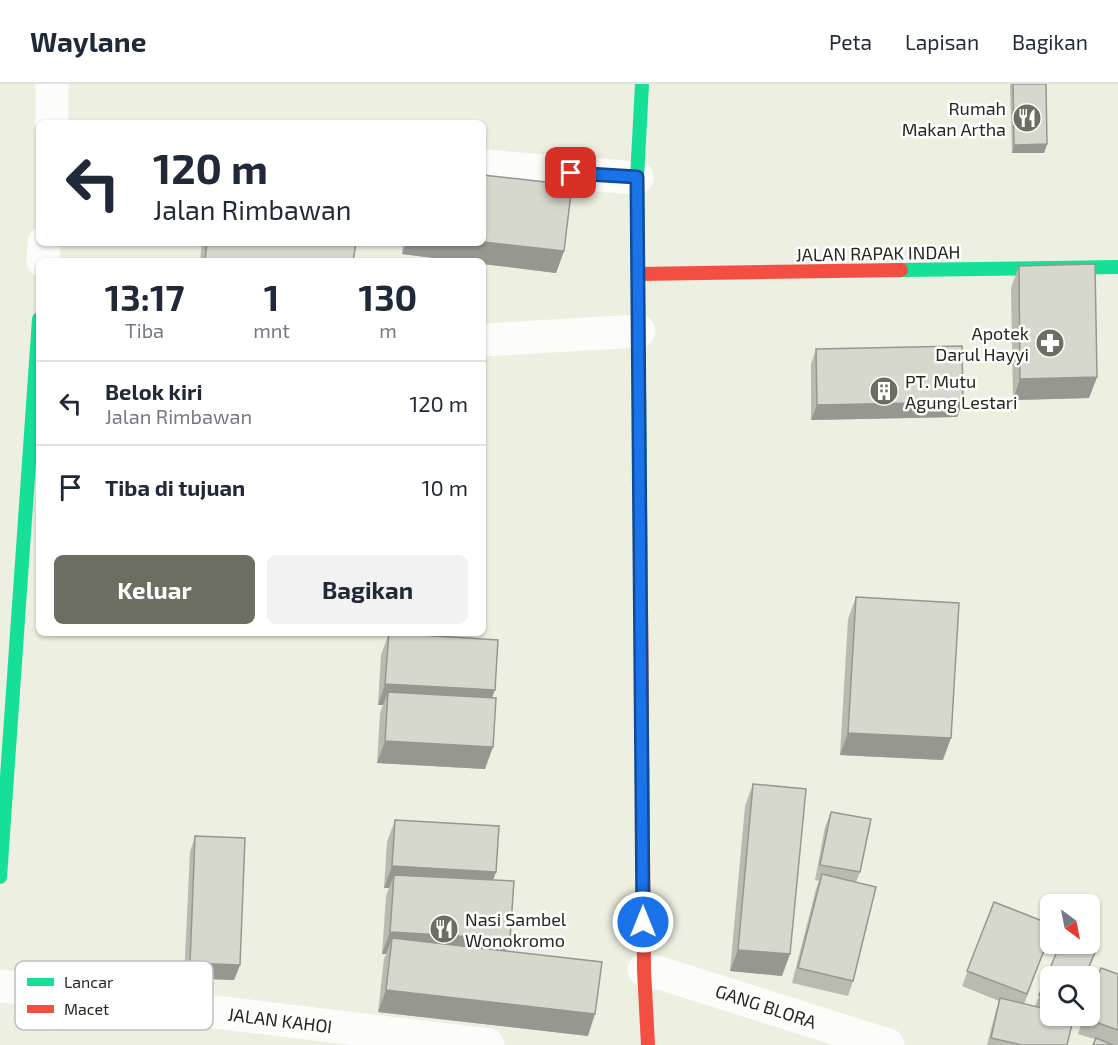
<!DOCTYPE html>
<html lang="id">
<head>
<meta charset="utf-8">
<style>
	:root { --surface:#fff; --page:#f2f2f3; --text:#1f2937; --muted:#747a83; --line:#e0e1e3; --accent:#6c6e62 }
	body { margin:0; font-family:"Exo 2",sans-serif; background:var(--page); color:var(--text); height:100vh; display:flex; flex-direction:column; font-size:22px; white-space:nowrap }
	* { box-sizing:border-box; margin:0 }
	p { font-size:20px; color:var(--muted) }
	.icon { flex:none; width:33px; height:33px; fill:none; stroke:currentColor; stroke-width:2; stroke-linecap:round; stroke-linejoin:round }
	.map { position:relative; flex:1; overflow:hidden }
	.drawer { position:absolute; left:36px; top:174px; width:450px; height:378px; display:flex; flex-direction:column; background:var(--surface); border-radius:9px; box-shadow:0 2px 4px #0004 }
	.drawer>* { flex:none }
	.top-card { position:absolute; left:36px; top:36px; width:450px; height:126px; border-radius:9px; box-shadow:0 2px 4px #0004; background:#fff; color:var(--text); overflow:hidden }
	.needle { width:39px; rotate:148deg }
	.tools { position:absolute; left:1040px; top:810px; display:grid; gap:12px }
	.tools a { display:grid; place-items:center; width:60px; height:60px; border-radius:9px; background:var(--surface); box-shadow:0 2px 4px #0004; font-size:30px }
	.pin { position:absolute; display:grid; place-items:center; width:51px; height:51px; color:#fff; margin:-26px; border-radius:12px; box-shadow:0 3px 9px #0006 }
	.me { position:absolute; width:66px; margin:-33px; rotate:0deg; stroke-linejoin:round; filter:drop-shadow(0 0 4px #0008) }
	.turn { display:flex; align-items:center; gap:21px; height:126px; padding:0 18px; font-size:27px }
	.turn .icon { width:78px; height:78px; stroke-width:2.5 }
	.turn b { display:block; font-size:42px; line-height:51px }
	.eta { display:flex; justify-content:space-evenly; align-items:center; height:102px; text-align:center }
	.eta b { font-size:36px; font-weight:700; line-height:42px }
	.primary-button { display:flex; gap:12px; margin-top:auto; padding:12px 18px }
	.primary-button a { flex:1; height:69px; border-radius:9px; background:var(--accent); color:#fff; font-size:24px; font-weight:700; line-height:69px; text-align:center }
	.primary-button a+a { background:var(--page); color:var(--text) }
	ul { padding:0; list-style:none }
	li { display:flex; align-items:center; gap:18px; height:84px; padding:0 18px; border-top:2px solid var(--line) }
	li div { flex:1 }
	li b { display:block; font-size:22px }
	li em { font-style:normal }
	header { display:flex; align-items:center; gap:36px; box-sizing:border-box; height:84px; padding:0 30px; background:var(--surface); border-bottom:2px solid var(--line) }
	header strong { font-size:28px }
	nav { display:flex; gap:33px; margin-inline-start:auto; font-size:21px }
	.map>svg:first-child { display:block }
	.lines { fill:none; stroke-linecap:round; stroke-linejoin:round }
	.street { stroke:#fcfdfa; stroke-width:33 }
	.fast { stroke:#16e098; stroke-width:14 }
	.jam { stroke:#f24e42; stroke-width:14 }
	.wall { fill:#b9bab0 }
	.shaded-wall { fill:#969790 }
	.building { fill:#d7d8cd; stroke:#969790; stroke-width:1.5 }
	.route-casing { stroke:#114b97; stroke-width:15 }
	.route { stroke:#1a73e8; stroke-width:10 }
	.labels { text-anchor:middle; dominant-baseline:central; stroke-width:5; stroke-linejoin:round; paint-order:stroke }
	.poi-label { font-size:18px; fill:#26281e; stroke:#fff; text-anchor:end }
	.street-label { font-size:18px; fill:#26281e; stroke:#fff }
	.key { fill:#fff; stroke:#bebebc; stroke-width:1.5 }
	.key-label { font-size:16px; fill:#26281e }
</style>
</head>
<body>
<header>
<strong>Waylane</strong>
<nav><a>Peta</a><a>Lapisan</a><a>Bagikan</a></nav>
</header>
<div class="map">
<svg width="1118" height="961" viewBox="0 0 1118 961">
	<rect width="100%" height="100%" fill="#edefe1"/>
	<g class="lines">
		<g class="street">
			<path d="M52,39v-39"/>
			<path d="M483,82l154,12"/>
			<path d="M43,177l1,-18"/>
			<path d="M483,256l156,-9"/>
			<path d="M644,886l16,3 228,72"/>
			<path d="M0,902l488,59"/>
		</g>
		<g class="fast">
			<path d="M901,186l217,-3"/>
			<path d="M641,522l-4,-428 5,-94"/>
			<path d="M0,793l39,-558"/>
		</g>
		<g class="jam">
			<path d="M639,190l262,-4"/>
			<path d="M641,522l3,364 4,75"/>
		</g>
	</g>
	<g class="wall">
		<path d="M1010,0h36l1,60 -3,9h-32z"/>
		<path d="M202,159h154l-3,18h-153z"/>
		<path d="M403,159h80l81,8 -8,22 -73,-9v-3h-26l-55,-7z"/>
		<path d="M1019,182l78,111 -8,21 -76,2 -2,-112z"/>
		<path d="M816,265l147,53 -6,15 -146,3v-56z"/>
		<path d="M856,513l87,163 -103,-5 8,-136z"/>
		<path d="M389,549l103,65 -7,71 -108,-6 3,-50 3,-8h-5l3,-50z"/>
		<path d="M753,700l29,192 -52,-5 15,-165z"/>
		<path d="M831,728l29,60 -4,10 -3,99 -5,15 -56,-13 24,-94 3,-8 -4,-1 10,-53z"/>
		<path d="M395,736l101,52 -3,8 17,59 -4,12 82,85 -210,-24 6,-53 2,-5h-4l4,-58 3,-8h-5l3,-46z"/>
		<path d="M195,752l45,129 -6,15 -50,-2 6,-126z"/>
		<path d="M994,818l56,22v11l-26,69 11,2 25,-62h29v-5l10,4 -13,33h-36v40h24l-7,29h-80l8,-31 4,-13 -37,-15z"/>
		<path d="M1118,890v71h-25l2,-6 -17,-5 6,-18z"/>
	</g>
	<g class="shaded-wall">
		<path d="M1047,60l-3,9h-32l2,-8z"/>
		<path d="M483,158l81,9 -8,22 -73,-9v-3h-26l-55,-7 4,-11h77z"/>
		<path d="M1097,293l-8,21 -76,2 7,-21z"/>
		<path d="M963,318l-6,15 -146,3 6,-15z"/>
		<path d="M385,600l110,6 -8,21 -99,-19 -5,13h-5z"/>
		<path d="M848,649l103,5 -8,22 -103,-5z"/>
		<path d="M385,657l108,6 -8,22 -108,-6z"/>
		<path d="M392,782l104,6 -8,21 -94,-18 -5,13h-5z"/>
		<path d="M390,848l120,7 -8,22 -110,-23 -6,16h-4z"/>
		<path d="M738,866l52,4 -8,22 -52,-5z"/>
		<path d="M190,879l50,2 -6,15 -50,-2z"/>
		<path d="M386,906l209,24 -7,22 -210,-24z"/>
	</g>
	<g class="building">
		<path d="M1013,0h33l1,60 -33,1z"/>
		<path d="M483,91l89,10 -8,66 -81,-9z"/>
		<path d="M207,159h149l-3,18h-148z"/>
		<path d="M1095,180l2,113 -77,2 -1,-113z"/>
		<path d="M962,262l1,56 -146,3 -1,-56z"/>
		<path d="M856,513l103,6 -8,135 -103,-5z"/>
		<path d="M389,549l109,7 -3,50 -110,-6z"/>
		<path d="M388,608l108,6 -3,49 -108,-6z"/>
		<path d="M753,700l53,5 -16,165 -52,-4z"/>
		<path d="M831,728l40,7 -11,53 -40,-7z"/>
		<path d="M395,736l104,6 -3,46 -104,-6z"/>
		<path d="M195,752l50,2 -5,127 -50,-2z"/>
		<path d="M822,790l54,13 -23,94 -55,-13z"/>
		<path d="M394,791l120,6 -4,58 -120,-7z"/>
		<path d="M994,818l56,22v11l-23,59 -60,-23z"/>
		<path d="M392,854l210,24 -7,52 -209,-24z"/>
		<path d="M1089,855l10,4 -14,33h-35v23l-11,-4 21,-51h29z"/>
		<path d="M1101,884l17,6v56l-34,-12 1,-2h4v-14z"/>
		<path d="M1000,914l50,12v6h24l-7,29h-45l-31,-7z"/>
		<path d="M1096,954l17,7h-20z"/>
	</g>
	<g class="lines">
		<g class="route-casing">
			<path id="route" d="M571,89l66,4 6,745"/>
		</g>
		<use href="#route" class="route"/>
	</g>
	<defs>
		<g id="restaurant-disc" transform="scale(1.5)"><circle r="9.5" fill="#6c6e62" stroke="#fff"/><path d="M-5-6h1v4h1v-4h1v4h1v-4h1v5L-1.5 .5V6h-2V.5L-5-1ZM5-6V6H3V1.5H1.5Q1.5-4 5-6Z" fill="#fff"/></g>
		<g id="pharmacy-disc" transform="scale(1.5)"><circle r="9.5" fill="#6c6e62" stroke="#fff"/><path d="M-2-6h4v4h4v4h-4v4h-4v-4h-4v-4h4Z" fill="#fff"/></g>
		<g id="building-disc" transform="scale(1.5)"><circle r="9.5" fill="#6c6e62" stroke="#fff"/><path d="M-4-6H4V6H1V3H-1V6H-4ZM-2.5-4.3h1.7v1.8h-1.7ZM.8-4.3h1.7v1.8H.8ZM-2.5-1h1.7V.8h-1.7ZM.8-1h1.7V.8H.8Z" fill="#fff"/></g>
	</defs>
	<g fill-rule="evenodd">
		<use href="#restaurant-disc" x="1027" y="34"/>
		<use href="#pharmacy-disc" x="1050" y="259"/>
		<use href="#building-disc" x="884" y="307"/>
		<use href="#restaurant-disc" x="444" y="845"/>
	</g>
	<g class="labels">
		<g class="poi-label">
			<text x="1006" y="24">Rumah<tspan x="1006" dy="21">Makan Artha</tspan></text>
			<text x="1029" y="249">Apotek<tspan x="1029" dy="21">Darul Hayyi</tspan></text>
			<text x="905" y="297" text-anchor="start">PT. Mutu<tspan x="905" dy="21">Agung Lestari</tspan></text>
			<text x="465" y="835" text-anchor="start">Nasi Sambel<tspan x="465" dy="21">Wonokromo</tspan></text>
		</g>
		<g class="street-label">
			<text transform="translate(878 169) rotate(-1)">JALAN RAPAK INDAH</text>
			<text transform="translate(766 922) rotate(18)">GANG BLORA</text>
			<text transform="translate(280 936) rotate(7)">JALAN KAHOI</text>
		</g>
	</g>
	<rect x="15" y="877" width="198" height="69" rx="9" class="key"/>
	<rect x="27" y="894" width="27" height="8" fill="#16e098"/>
	<rect x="27" y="921" width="27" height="8" fill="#f24e42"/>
	<g class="key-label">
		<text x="64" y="904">Lancar</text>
		<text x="64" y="931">Macet</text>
	</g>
</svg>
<div class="tools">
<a><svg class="needle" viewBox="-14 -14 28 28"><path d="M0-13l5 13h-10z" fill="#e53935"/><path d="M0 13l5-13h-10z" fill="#747a83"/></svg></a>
<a><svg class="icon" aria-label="search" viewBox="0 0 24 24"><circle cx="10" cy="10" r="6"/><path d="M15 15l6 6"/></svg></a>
</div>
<div class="pin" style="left:571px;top:89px;background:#d93025"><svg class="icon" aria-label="arrive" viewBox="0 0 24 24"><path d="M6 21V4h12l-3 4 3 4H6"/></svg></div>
<svg class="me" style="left:643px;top:838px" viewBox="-20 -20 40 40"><circle r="17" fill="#1a73e8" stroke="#fff" stroke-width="3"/><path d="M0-11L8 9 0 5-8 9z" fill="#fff"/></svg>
<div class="top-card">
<div class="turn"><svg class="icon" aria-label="left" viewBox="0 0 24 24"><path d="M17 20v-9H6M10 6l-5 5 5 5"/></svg><div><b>120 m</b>Jalan Rimbawan</div></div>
</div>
<section class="drawer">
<div class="eta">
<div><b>13:17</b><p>Tiba</p></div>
<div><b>1</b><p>mnt</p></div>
<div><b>130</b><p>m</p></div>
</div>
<ul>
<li><svg class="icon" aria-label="left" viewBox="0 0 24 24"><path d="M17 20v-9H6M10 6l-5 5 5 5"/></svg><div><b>Belok kiri</b><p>Jalan Rimbawan</p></div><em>120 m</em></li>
<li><svg class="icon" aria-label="arrive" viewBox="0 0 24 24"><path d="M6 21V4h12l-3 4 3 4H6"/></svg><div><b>Tiba di tujuan</b></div><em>10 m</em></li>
</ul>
<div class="primary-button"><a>Keluar</a><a>Bagikan</a></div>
</section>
</div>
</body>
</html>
